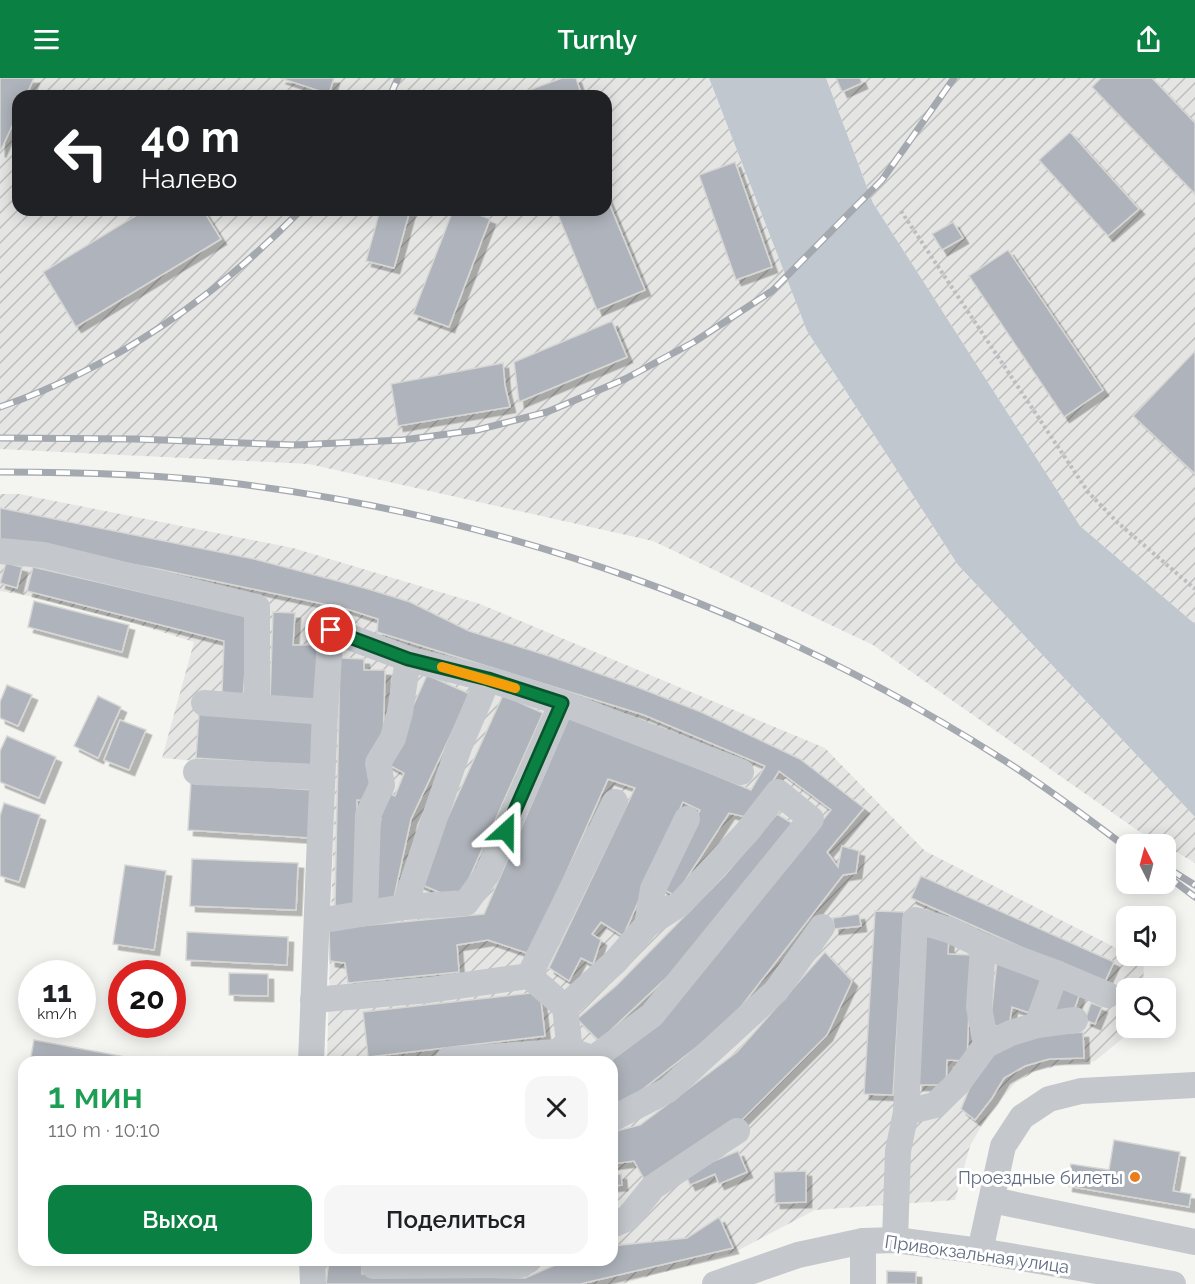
<!DOCTYPE html>
<html lang="ru">
<head>
<meta charset="utf-8">
<style>
	:root { --surface:#fff; --page:#f6f6f6; --text:#202124; --muted:#757577; --accent:#0b8043 }
	body { margin:0; font-family:Raleway,sans-serif; background:var(--page); color:var(--text); height:100vh; display:flex; flex-direction:column; font-size:22px; white-space:nowrap }
	* { box-sizing:border-box; margin:0 }
	p { font-size:20px; color:var(--muted) }
	.icon { flex:none; width:33px; height:33px; fill:none; stroke:currentColor; stroke-width:2; stroke-linecap:round; stroke-linejoin:round }
	.map { position:relative; flex:1; overflow:hidden }
	.sheet { position:absolute; left:18px; top:978px; width:600px; height:210px; display:flex; flex-direction:column; background:var(--surface); border-radius:18px; box-shadow:0 3px 15px #0003 }
	.sheet>* { flex:none }
	.hud { position:absolute; left:12px; top:12px; width:600px; height:126px; border-radius:18px; box-shadow:0 3px 15px #0003; background:#202124; color:#fff; overflow:hidden }
	.needle { width:39px; rotate:354deg }
	.buttons { position:absolute; left:1116px; top:756px; display:grid; gap:12px }
	.buttons a { display:grid; place-items:center; width:60px; height:60px; border-radius:12px; background:var(--surface); box-shadow:0 3px 15px #0003; font-size:30px }
	.speed { position:absolute; left:18px; top:882px; display:flex; gap:12px; font-size:30px; font-weight:700; text-align:center }
	.speed>* { display:grid; place-content:center; width:78px; height:78px; border-radius:50%; background:var(--surface); box-shadow:0 3px 15px #0003; line-height:1 }
	.speed small { font-size:15px; font-weight:400 }
	.speed .limit { border:9px solid #d22; background:#fff; color:#111 }
	.pin { position:absolute; display:grid; place-items:center; width:51px; height:51px; color:#fff; margin:-26px; border:3px solid #fff; border-radius:50%; box-shadow:0 2px 6px #0007 }
	.me { position:absolute; width:66px; margin:-33px; rotate:24deg; stroke-linejoin:round; filter:drop-shadow(0 0 4px #0008) }
	.turn { display:flex; align-items:center; gap:21px; height:126px; padding:0 30px; font-size:27px }
	.turn .icon { width:78px; height:78px; stroke-width:2.5 }
	.turn b { display:block; font-size:42px; line-height:51px }
	.round { display:grid; place-items:center; flex:none; width:63px; height:63px; border-radius:18px; background:var(--page) }
	.summary { display:flex; align-items:center; justify-content:space-between; height:102px; padding:0 30px }
	h1 { font-size:36px; font-weight:600; line-height:45px; color:#1e9e55 }
	.button { display:flex; gap:12px; margin-top:auto; padding:12px 30px }
	.button a { flex:1; height:69px; border-radius:18px; background:var(--accent); color:#fff; font-size:24px; font-weight:600; line-height:69px; text-align:center }
	.button a+a { background:var(--page); color:var(--text) }
	header { display:flex; justify-content:space-between; align-items:center; height:78px; padding:0 30px; background:var(--accent); color:#fff; font-size:27px; font-weight:600 }
	.map>svg:first-child { display:block }
	.industrial { fill:url(#industrial-furrows); fill-rule:evenodd }
	.water { fill:#c0c7cf }
	.building { fill:#afb3bb; stroke:#d6d6d4; stroke-width:1.5; filter:url(#shadow) }
	.lines { fill:none; stroke-linecap:round; stroke-linejoin:round }
	.path { stroke:#bbbdc0; stroke-width:4; stroke-dasharray:3 3; stroke-linecap:butt }
	.minor { stroke:#c4c7cb; stroke-width:26 }
	.rail-casing { stroke:#a4a8af; stroke-width:7 }
	.rail { stroke:#fff; stroke-width:4.5; stroke-dasharray:14; stroke-linecap:butt }
	.route-casing { stroke:#07532c; stroke-width:15 }
	.route { stroke:#0b8043; stroke-width:10 }
	.slow { stroke:#f59e0b; stroke-width:10 }
	.poi-dot { fill:#eb7c1b; stroke:#fff; stroke-width:2 }
	.labels { text-anchor:middle; dominant-baseline:central; stroke-width:6; stroke-linejoin:round; paint-order:stroke }
	.poi-label { font-size:18px; fill:#626d83; stroke:#fff; text-anchor:end }
	.street-label { font-size:18px; fill:#626d83; stroke:#fff }
</style>
</head>
<body>
<header><svg class="icon" aria-label="menu" viewBox="0 0 24 24"><path d="M4 6h16M4 12h16M4 18h16"/></svg>Turnly<svg class="icon" aria-label="share" viewBox="0 0 24 24"><path d="M12 15V3M7 8l5-5 5 5M5 13v7h14v-7"/></svg></header>
<div class="map">
<svg width="1195" height="1206" viewBox="0 0 1195 1206">
	<defs>
		<pattern id="industrial-furrows" width="10" height="10" patternUnits="userSpaceOnUse" patternTransform="scale(1.5)"><rect width="10" height="10" fill="#e5e5e4"/><path d="M-1 1l2-2M0 10L10 0M9 11l2-2" fill="none" stroke="#bdbebe"/></pattern>
		<filter id="shadow"><feDropShadow dx="5.5" dy="5.5" stdDeviation="0" flood-color="#0004"/></filter>
	</defs>
	<rect width="100%" height="100%" fill="#f4f5f1"/>
	<g class="industrial">
		<path d="M0,0h709l98,253 151,234 237,252v46l-29,-17v-2h-4l-22,-12 -267,-187 -220,-104 -344,-77 -309,-15zM18,18h588v114h-588z"/>
		<path d="M826,0h369v546l-115,-98 -207,-323z"/>
		<path d="M0,416h19l274,54 187,56 345,144 100,103 201,102v3h5l13,6 -1,26h-17v40h9l-40,33 -28,3 -31,7 -21,12 -28,33 -17,30 -15,54 -140,10 -80,42 -113,32h-301l1,-24h290v-198h-285l8,-289 -173,-15 32,-116 -64,-20 -101,-26 -29,-5z"/>
	</g>
	<path class="water" d="M709,0h117l47,125 207,323 115,98v193l-237,-252 -151,-234z"/>
	<g class="building">
		<path d="M0,0h34l-8,18h-8v17l-18,39z"/>
		<path d="M280,0h54l-5,16z"/>
		<path d="M562,0h14l6,18h-69z"/>
		<path d="M836,0h24l2,5 -20,9z"/>
		<path d="M1101,0h51l43,45v71l-103,-107z"/>
		<path d="M1070,54l69,77 -31,27 -69,-76z"/>
		<path d="M735,84l37,105 -36,13 -37,-105z"/>
		<path d="M606,118l39,94 -48,20 -41,-100h50z"/>
		<path d="M145,132h58l18,29 -145,88 -33,-55z"/>
		<path d="M380,132h30l-16,58 -28,-7z"/>
		<path d="M453,132h13l24,9 -41,108 -36,-13z"/>
		<path d="M953,144l10,16 -21,12 -10,-16z"/>
		<path d="M1008,172l95,140 -39,27 -95,-141z"/>
		<path d="M612,243l15,36 -108,45 -5,-40z"/>
		<path d="M1195,273v123l-62,-58z"/>
		<path d="M503,285l2,23 5,21 -112,19 -7,-42z"/>
		<path d="M0,430l254,51 114,30 42,13 59,29 80,25 88,31 64,25 99,47 64,49 -37,44 11,15 4,-21 17,5 -3,22 -13,2 -113,146 -110,86 -8,-20v-25h-9l114,-108 114,-144 -52,-39 -29,47 -21,-5 -54,83 -15,-9 40,-77 -17,-8 -60,134 -22,-14 -9,12 9,6 -8,24 -12,-6 -12,23 -20,-13 86,-180 -27,-9 -78,175 -42,-14 -31,5 2,27 -111,11 -3,-20 -15,-2 -1,-32 155,-15 86,-199 181,75 14,-24 -121,-51 -267,-83 1,-13 -31,-10 -189,-40 -158,-29z"/>
		<path d="M6,485l16,4 -5,21 -17,-5z"/>
		<path d="M33,489l216,50 -6,81 -21,-6 2,-51 -197,-50z"/>
		<path d="M34,523l95,24 -7,27 -94,-25z"/>
		<path d="M273,534l22,1 -2,32h26l-2,58 -47,-2z"/>
		<path d="M340,580l24,1v11h21l-2,78 -9,53 -17,-1 -2,107 -20,-1z"/>
		<path d="M427,597l43,19 -59,125 -18,83 -26,-3 14,-81 -5,-4 8,-23 11,5 9,-23 -17,-9z"/>
		<path d="M7,607l25,10 -14,31 -18,-8v-16z"/>
		<path d="M503,617l40,18 -84,188 -41,-18z"/>
		<path d="M98,618l23,11 -23,51 -24,-12z"/>
		<path d="M199,636l118,8 -3,44 -118,-8z"/>
		<path d="M120,642l26,10 -17,40 -25,-10z"/>
		<path d="M7,658l49,21 -17,41 -39,-16v-31z"/>
		<path d="M191,704l123,8 -4,48 -122,-8z"/>
		<path d="M4,725l36,12 -21,67 -19,-6v-60z"/>
		<path d="M777,736l23,14 -106,124 -95,89 -22,-22 40,-34 108,-110z"/>
		<path d="M192,781l106,4 -2,47 -106,-4z"/>
		<path d="M125,787l41,6 -12,79 -41,-6z"/>
		<path d="M921,798l193,86 -10,22 -193,-86z"/>
		<path d="M875,833l29,1 -11,183 -29,-1z"/>
		<path d="M859,836l2,12 -27,3 -1,-11z"/>
		<path d="M923,853h26l-1,23 23,1 -4,106 -20,-1 -1,25h-29z"/>
		<path d="M187,854l101,5 -1,28 -101,-5z"/>
		<path d="M825,874l27,29 -25,54 -85,85 -98,59 -10,-18 -22,3v-32l28,-7 97,-73z"/>
		<path d="M997,883l46,15 -10,38 -21,-7 -3,20 -19,-2z"/>
		<path d="M229,895l39,1v22l-39,-1z"/>
		<path d="M1059,908l21,7 -8,23 -21,-7z"/>
		<path d="M540,914l5,44 -177,21 -5,-45z"/>
		<path d="M1091,925l11,4 -7,17 -10,-4z"/>
		<path d="M1083,954l1,26 -35,1 -24,7 -21,12 -12,20 -17,22 -14,-11 11,-27 20,-26 27,-16 24,-5z"/>
		<path d="M34,962l118,22h-122z"/>
		<path d="M1114,1062l66,12 -7,39 18,3 -2,13 -122,-21 4,-22 38,6z"/>
		<path d="M738,1073l9,21 -28,12 -4,-10 -25,11 -5,-12z"/>
		<path d="M806,1093v31l-31,1 -1,-31z"/>
		<path d="M621,1096l1,11 -10,1v-11z"/>
		<path d="M719,1139l14,31 -153,36h-254l3,-24h33v14l163,4 42,-18h45v-14l75,-8z"/>
		<path d="M887,1193l29,1v12h-29z"/>
	</g>
	<g class="lines">
		<path class="path" d="M901,133l187,281 29,30 78,67"/>
		<g class="minor">
			<path d="M0,473l43,4 214,52v99"/>
			<path d="M204,625l121,9"/>
			<path d="M196,694l126,5"/>
			<path d="M404,829l62,-4 21,-29 75,-171"/>
			<path d="M365,835l3,-98 14,-30 -4,-22 15,-25 7,-26 8,-53"/>
			<path d="M318,843l86,-14 55,-160 29,-68"/>
			<path d="M529,898l36,31"/>
			<path d="M313,922l116,-10 100,-14 86,-174"/>
			<path d="M1037,947l19,-52"/>
			<path d="M986,967l25,-12 26,-8 38,-5"/>
			<path d="M570,973l-5,-44 51,-46 31,-36 6,-36 34,-70"/>
			<path d="M594,980l58,-43 159,-196 -33,-27 -31,40 -66,71 -34,22"/>
			<path d="M448,982l122,-9 16,5"/>
			<path d="M311,984l14,-350 6,-82 77,29 80,20 74,24 179,69"/>
			<path d="M906,1034l29,-7 24,-23 27,-37 -7,-38 4,-61"/>
			<path d="M612,1041l56,-29 108,-99 46,-64"/>
			<path d="M992,1122l203,42"/>
			<path d="M612,1147l16,-7 25,-31 84,-56"/>
			<path d="M895,1162l3,-89 8,-39 9,-192 34,10 34,16 73,27 52,22"/>
			<path d="M980,1173l23,-105 19,-29 27,-18 32,-8 114,-6"/>
			<path d="M312,1182l1,24"/>
			<path d="M374,1182v6l145,-1 10,-5"/>
			<path d="M715,1206l83,-29 65,-14 32,-1 85,11 193,33"/>
			<path d="M863,1206v-43"/>
		</g>
		<g class="rail-casing">
			<g id="rail">
				<path d="M390,18l8,-18"/>
				<path d="M0,329c114,-39 217,-111 301,-197"/>
				<path d="M0,360l135,1 160,6 108,-5 74,-10 70,-18 78,-33 69,-37 78,-51 110,-111 72,-102"/>
				<path d="M0,394c77,0 154,2 231,11 273,33 539,128 771,276 43,27 84,58 124,88"/>
				<path d="M1169,791l26,16"/>
				<path d="M1166,797l29,22"/>
			</g>
		</g>
		<use href="#rail" class="rail"/>
	</g>
	<g class="lines">
		<g class="route-casing">
			<path id="route" d="M331,552l77,29 80,20 74,24 -56,128"/>
		</g>
		<use href="#route" class="route"/>
		<path class="slow" d="M442,589l73,21"/>
	</g>
	<circle class="poi-dot" cx="1135" cy="1099" r="6"/>
	<g class="labels">
		<g class="poi-label">
			<text x="1123" y="1099">Проездные билеты</text>
		</g>
		<g class="street-label">
			<text transform="translate(977 1176) rotate(8)">Привокзальная улица</text>
		</g>
	</g>
</svg>
<div class="buttons">
<a><svg class="needle" viewBox="-14 -14 28 28"><path d="M0-13l5 13h-10z" fill="#e53935"/><path d="M0 13l5-13h-10z" fill="#757577"/></svg></a>
<a><svg class="icon" aria-label="sound" viewBox="0 0 24 24"><path d="M4 9h4l5-4v14l-5-4H4zM17 9q2 3 0 6"/></svg></a>
<a><svg class="icon" aria-label="search" viewBox="0 0 24 24"><circle cx="10" cy="10" r="6"/><path d="M15 15l6 6"/></svg></a>
</div>
<div class="speed"><div>11<small>km/h</small></div><div class="limit">20</div></div>
<div class="pin" style="left:331px;top:552px;background:#d93025"><svg class="icon" aria-label="arrive" viewBox="0 0 24 24"><path d="M6 21V4h12l-3 4 3 4H6"/></svg></div>
<svg class="me" style="left:506px;top:753px" viewBox="-20 -20 40 40"><path d="M0-17L14 15 0 8-14 15z" fill="#0b8043" stroke="#fff" stroke-width="4"/></svg>
<div class="hud">
<div class="turn"><svg class="icon" aria-label="left" viewBox="0 0 24 24"><path d="M17 20v-9H6M10 6l-5 5 5 5"/></svg><div><b>40 m</b>Налево</div></div>
</div>
<section class="sheet">
<div class="summary"><div><h1>1 мин</h1><p>110 m · 10:10</p></div><a class="round"><svg class="icon" aria-label="close" viewBox="0 0 24 24"><path d="M6 6l12 12M18 6L6 18"/></svg></a></div>
<div class="button"><a>Выход</a><a>Поделиться</a></div>
</section>
</div>
</body>
</html>
